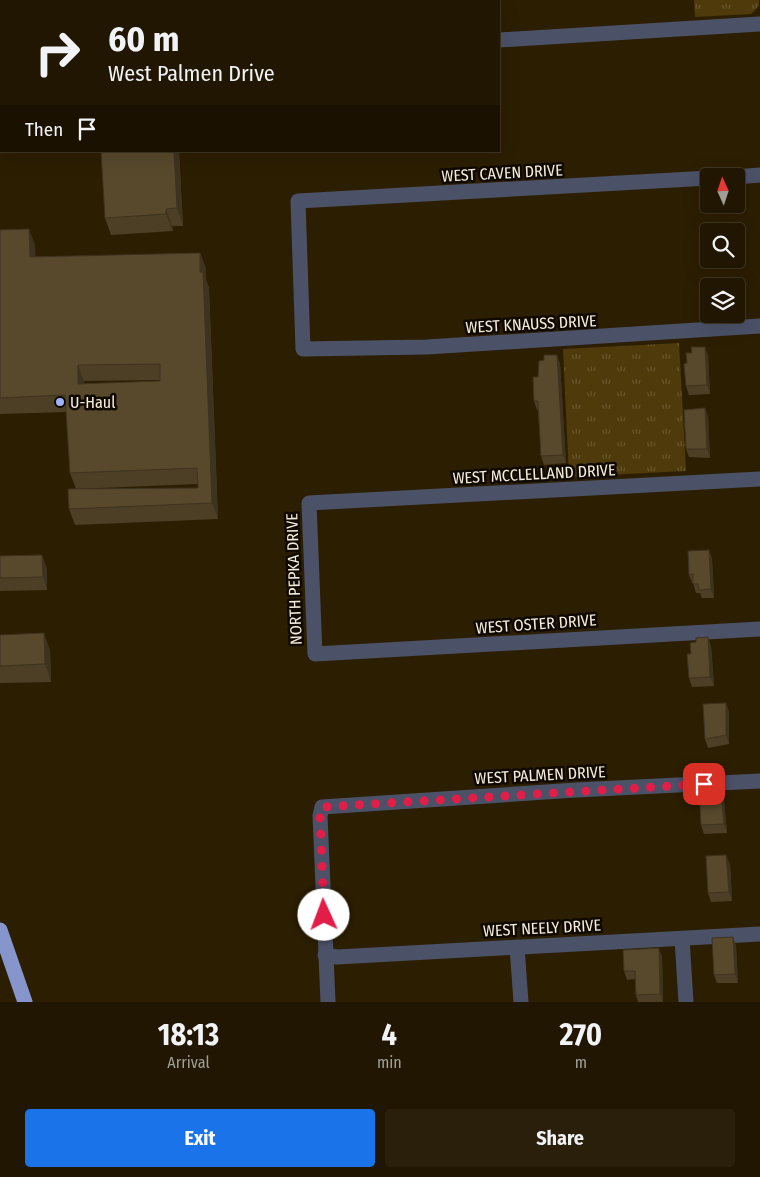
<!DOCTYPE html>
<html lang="en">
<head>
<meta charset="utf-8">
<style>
	:root { --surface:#211601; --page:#291f0b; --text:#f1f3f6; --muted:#a29f99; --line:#3e3523; --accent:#1a73e8 }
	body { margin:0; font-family:"Fira Sans Condensed",sans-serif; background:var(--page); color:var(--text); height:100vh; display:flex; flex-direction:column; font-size:19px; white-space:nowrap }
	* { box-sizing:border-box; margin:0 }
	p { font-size:16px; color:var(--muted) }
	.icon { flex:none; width:28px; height:28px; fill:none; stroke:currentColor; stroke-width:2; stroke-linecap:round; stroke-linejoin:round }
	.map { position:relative; height:1002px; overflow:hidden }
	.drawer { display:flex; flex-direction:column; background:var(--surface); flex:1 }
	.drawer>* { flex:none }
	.hud { position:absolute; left:0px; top:0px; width:500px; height:152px; box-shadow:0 5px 20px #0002,0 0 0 1px var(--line); background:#211601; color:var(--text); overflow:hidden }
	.needle { width:32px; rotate:357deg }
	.controls { position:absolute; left:700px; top:168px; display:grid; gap:10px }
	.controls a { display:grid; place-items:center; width:45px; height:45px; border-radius:5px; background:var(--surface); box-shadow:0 5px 20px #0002,0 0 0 1px var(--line); font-size:25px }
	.pin { position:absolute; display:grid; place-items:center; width:42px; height:42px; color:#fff; margin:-21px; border-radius:10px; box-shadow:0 2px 8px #0006 }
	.me { position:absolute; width:55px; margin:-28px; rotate:358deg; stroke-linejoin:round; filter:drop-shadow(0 0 4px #0008) }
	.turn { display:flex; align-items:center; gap:18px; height:105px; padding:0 25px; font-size:22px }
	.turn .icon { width:65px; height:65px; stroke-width:2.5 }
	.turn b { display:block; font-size:35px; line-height:42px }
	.then { display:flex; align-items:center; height:48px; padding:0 25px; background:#0003; gap:10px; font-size:19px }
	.eta { display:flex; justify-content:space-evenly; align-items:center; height:85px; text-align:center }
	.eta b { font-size:30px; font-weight:700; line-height:35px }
	.button { display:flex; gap:10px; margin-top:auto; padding:10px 25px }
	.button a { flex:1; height:58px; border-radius:5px; background:var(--accent); color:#fff; font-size:20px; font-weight:700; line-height:58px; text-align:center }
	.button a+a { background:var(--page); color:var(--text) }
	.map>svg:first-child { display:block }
	.grass { fill:url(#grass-tufts) }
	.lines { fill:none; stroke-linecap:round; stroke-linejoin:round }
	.minor { stroke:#4b5268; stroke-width:15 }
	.highway { stroke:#8696cd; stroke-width:15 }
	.wall { fill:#4c3f26; fill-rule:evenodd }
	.shaded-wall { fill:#3e331f }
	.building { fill:#58492c; stroke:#3e331f; fill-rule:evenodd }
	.route { stroke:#e11d48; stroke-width:9; stroke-dasharray:0 16.2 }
	.poi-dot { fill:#9fb3fd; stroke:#0f0901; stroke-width:2 }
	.labels { text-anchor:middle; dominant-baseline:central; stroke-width:5; stroke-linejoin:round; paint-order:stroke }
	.street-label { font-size:16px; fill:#f5ecdb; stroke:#0f0901 }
	.poi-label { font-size:16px; fill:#f5ecdb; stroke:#0f0901; text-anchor:start }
</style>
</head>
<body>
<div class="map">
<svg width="760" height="1002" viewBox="0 0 760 1002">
	<defs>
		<pattern id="grass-tufts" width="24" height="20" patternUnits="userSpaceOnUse" patternTransform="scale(1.25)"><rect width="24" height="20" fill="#4e3a0a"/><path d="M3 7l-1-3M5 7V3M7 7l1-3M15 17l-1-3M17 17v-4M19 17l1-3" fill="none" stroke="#68572d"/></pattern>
	</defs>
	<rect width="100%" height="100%" fill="#2c1e01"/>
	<g class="grass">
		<path d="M694,0h65v6l-8,8 -56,3z"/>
		<path d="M679,343l7,128 -117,6 -6,-128z"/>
	</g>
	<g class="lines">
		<g class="minor">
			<path d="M286,0v1"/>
			<path d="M499,40l261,-16"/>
			<path d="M736,177l24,-2"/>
			<path d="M709,178l-411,23 5,148 124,-2 333,-21"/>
			<path d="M760,479l-451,24 6,151 445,-25"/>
			<path d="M682,939l4,63"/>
			<path d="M517,947l4,55"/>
			<path d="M325,955l12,2 423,-23"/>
			<path d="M328,1002l-8,-186 2,-9 254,-17 184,-9"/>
		</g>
		<path class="highway" d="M0,930l25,72"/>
	</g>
	<g class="wall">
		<path d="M0,0l1,1v45h-1z"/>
		<path d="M88,0h77l1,1h-77z"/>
		<path d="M179,151l4,75h-11l1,5 -62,4 -6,-17z"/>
		<path d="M0,230l35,15v12l165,-4 6,16v11l3,8 9,231 -143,6 -6,-16 129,-21v-4l-122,5 -6,-16 -4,-61 -66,2zM160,380v1l-76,3v-3z"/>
		<path d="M708,355l2,39 -21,1 -3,-9 1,-23z"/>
		<path d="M560,363l6,100 -22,2 -3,-9 -3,-46h-1l-3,-9 4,-24z"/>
		<path d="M705,408l3,9 2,41 -21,-1 -3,-8z"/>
		<path d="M709,550l3,9 2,39h-12l-2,-5h-4l-3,-10h-1l-3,-8z"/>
		<path d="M0,556l47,12v22l-47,1z"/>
		<path d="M0,635l50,15 1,32 -51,1z"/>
		<path d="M711,646l3,40 -22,1 -3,-9 2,-24z"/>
		<path d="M729,712v32l-21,4 -3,-9z"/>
		<path d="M724,800l3,33 -23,1 -3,-9z"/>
		<path d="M730,864l2,37 -21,1 -3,-9z"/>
		<path d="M733,937l3,9 2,37h-21l-3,-8z"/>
		<path d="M659,948l3,9 1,45h-25l-2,-7 -1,-16 -8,1 -3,-9z"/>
	</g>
	<g class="shaded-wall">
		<path d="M174,151h5l4,75 -6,-18z"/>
		<path d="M166,209l6,17 1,5 -7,-17z"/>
		<path d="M29,229l6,16 1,28 -6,-16z"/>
		<path d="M200,253l6,16v11l3,8 9,231 -6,-16z"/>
		<path d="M705,347l3,8 2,39 -3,-9z"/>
		<path d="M557,355l3,8 6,100 -3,-8z"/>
		<path d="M78,365l6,16v19l-6,-16z"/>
		<path d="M705,408l3,9 2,41 -3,-9z"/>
		<path d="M709,550l3,9 2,39 -3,-9z"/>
		<path d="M42,555l5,13v22l-4,-13z"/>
		<path d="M44,633l6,17 1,32 -6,-18z"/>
		<path d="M708,637l3,9 3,40 -4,-9z"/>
		<path d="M726,703l3,9v32l-3,-9z"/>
		<path d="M721,792l3,8 3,33 -3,-9z"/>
		<path d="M726,855l4,9 2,37 -3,-9z"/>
		<path d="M733,937l3,9 2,37 -3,-9z"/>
		<path d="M659,948l3,9 1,45 -3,-8z"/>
	</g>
	<g class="building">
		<path d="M0,0h31v1h-30v28h-1z"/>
		<path d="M101,151h73l3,57 -11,1v5l-61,4z"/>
		<path d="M29,229l1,28 170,-4v19h3l9,231 -143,6 -1,-20 130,-1 -1,-20 -127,5 -5,-78 -65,3v-168zM160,364v17l-82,3v-19z"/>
		<path d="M691,347h14l2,38 -21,1 -2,-22 3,-1 -1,-10h6z"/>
		<path d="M544,355h13l6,100 -22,1 -3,-55h-4l-1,-24h5l1,-16 5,-1z"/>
		<path d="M705,408l2,41h-21l-2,-39z"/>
		<path d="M709,550l2,39 -12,1 -1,-6h-5v-10l-4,1 -1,-24z"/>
		<path d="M42,555l1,22 -43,1v-22z"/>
		<path d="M44,633l1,31 -45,2v-31z"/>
		<path d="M708,637l2,40 -21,1 -2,-24h4l-1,-11 6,-1v-4z"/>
		<path d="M726,703v32l-21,4 -2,-35z"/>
		<path d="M699,791l22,1 3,32 -23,1z"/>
		<path d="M726,855l3,37 -21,1 -2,-37z"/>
		<path d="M733,937l2,37 -21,1 -2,-37z"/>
		<path d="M659,948l1,46 -24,1 -1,-24h-11l-1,-21z"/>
	</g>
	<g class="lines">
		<path class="route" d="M324,915l-4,-99 2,-9 382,-23"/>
	</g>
	<circle class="poi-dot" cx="60" cy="402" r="5"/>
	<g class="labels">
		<g class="street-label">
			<text transform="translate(502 173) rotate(-3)">WEST CAVEN DRIVE</text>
			<text transform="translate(531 324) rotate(-3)">WEST KNAUSS DRIVE</text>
			<text transform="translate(534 474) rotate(-3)">WEST MCCLELLAND DRIVE</text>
			<text transform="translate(294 579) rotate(-92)">NORTH PEPKA DRIVE</text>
			<text transform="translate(536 624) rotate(-4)">WEST OSTER DRIVE</text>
			<text transform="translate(540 775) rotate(-3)">WEST PALMEN DRIVE</text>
			<text transform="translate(542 928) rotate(-3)">WEST NEELY DRIVE</text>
		</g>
		<g class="poi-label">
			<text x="70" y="402">U-Haul</text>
		</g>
	</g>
</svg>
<div class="controls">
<a><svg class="needle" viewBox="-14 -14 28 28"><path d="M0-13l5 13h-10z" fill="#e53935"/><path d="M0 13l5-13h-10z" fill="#a29f99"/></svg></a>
<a><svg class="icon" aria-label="search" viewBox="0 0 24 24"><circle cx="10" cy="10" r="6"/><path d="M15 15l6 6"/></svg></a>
<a><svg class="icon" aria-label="layers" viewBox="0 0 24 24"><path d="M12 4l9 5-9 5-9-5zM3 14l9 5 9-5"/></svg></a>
</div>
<div class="pin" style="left:704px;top:784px;background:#d93025"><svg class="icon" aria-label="arrive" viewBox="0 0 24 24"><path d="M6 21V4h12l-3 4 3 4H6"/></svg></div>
<svg class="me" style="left:324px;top:915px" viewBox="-20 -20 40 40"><circle r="19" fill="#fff"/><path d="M0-13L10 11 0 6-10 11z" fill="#e11d48"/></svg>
<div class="hud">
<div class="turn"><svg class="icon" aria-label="right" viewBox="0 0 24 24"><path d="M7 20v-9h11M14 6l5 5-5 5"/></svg><div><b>60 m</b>West Palmen Drive</div></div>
<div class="then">Then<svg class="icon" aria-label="arrive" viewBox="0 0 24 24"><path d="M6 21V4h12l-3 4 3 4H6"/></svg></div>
</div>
</div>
<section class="drawer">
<div class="eta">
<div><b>18:13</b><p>Arrival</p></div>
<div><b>4</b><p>min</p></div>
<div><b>270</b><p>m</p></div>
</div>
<div class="button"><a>Exit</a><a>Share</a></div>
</section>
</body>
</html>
